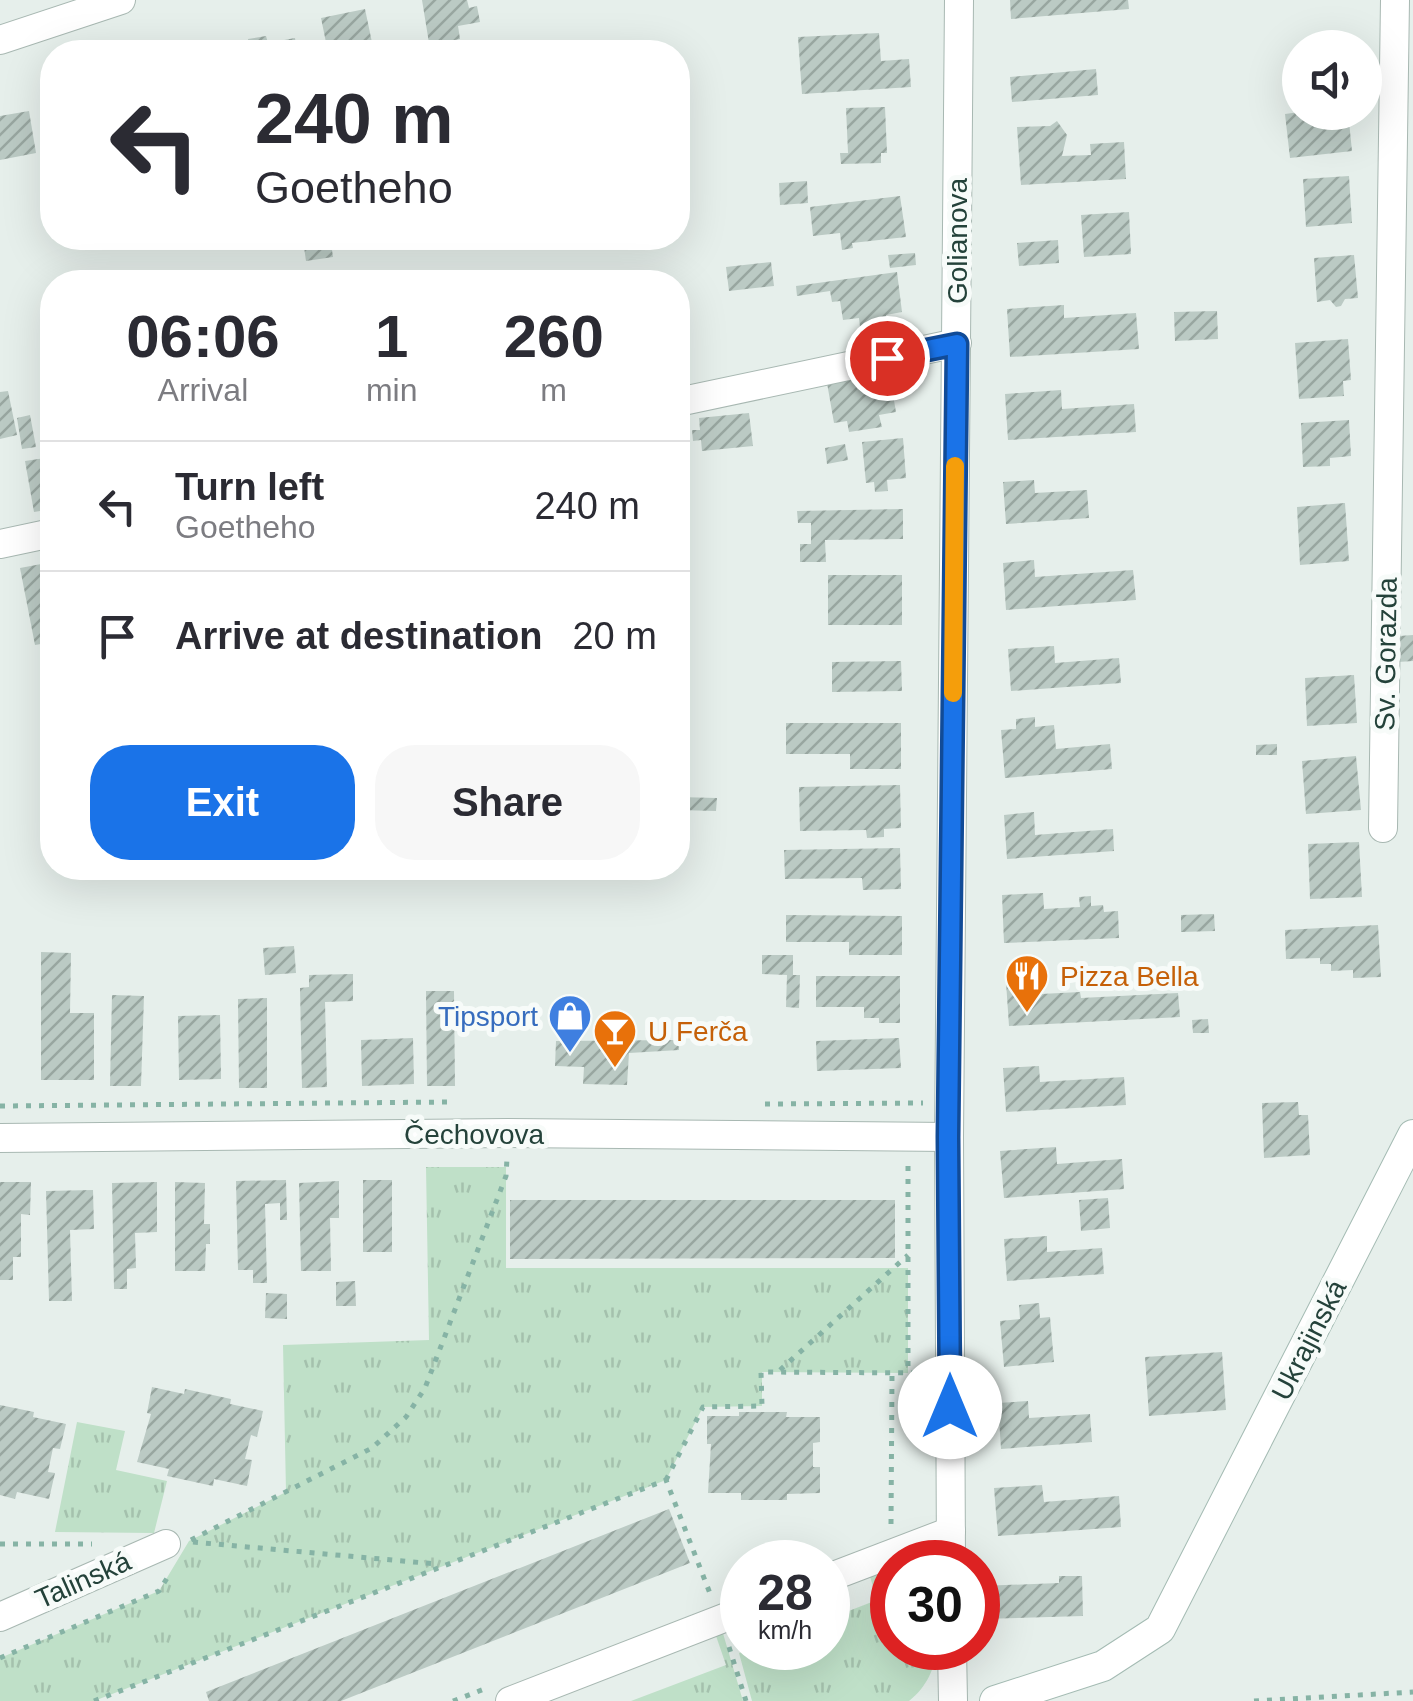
<!DOCTYPE html>
<html lang="en">
<head>
<meta charset="utf-8">
<style>
	:root { --surface:#fff; --page:#f7f7f7; --text:#2b2b33; --muted:#7c7c81; --line:#e1e1e2; --accent:#1a73e8 }
	body { margin:0; font-family:Helvetica,sans-serif; background:var(--page); color:var(--text); height:100vh; display:flex; flex-direction:column; font-size:38px; white-space:nowrap }
	* { box-sizing:border-box; margin:0 }
	p { font-size:32px; color:var(--muted) }
	.icon { flex:none; width:55px; height:55px; fill:none; stroke:currentColor; stroke-width:2; stroke-linecap:round; stroke-linejoin:round }
	.map { position:relative; flex:1; overflow:hidden }
	.side { position:absolute; left:40px; top:270px; width:650px; height:610px; display:flex; flex-direction:column; background:var(--surface); border-radius:40px; box-shadow:0 10px 40px #0002 }
	.side>* { flex:none }
	.banner { position:absolute; left:40px; top:40px; width:650px; height:210px; border-radius:40px; box-shadow:0 10px 40px #0002; background:#fff; color:var(--text); overflow:hidden }
	.tools { position:absolute; left:1282px; top:30px; display:grid; gap:20px }
	.tools a { display:grid; place-items:center; width:100px; height:100px; border-radius:50%; background:var(--surface); box-shadow:0 10px 40px #0002; font-size:50px }
	.speed { position:absolute; left:720px; top:1540px; display:flex; gap:20px; font-size:50px; font-weight:700; text-align:center }
	.speed>* { display:grid; place-content:center; width:130px; height:130px; border-radius:50%; background:var(--surface); box-shadow:0 10px 40px #0002; line-height:1 }
	.speed small { font-size:25px; font-weight:400 }
	.speed .limit { border:15px solid #d22; background:#fff; color:#111 }
	.pin { position:absolute; display:grid; place-items:center; width:85px; height:85px; color:#fff; margin:-42px; border:5px solid #fff; border-radius:50%; box-shadow:0 2px 10px #0007 }
	.me { position:absolute; width:110px; margin:-55px; rotate:0deg; stroke-linejoin:round; filter:drop-shadow(0 0 8px #0008) }
	.turn { display:flex; align-items:center; gap:35px; height:210px; padding:0 50px; font-size:45px }
	.turn .icon { width:130px; height:130px; stroke-width:2.5 }
	.turn b { display:block; font-size:70px; line-height:85px }
	.eta { display:flex; justify-content:space-evenly; align-items:center; height:170px; text-align:center }
	.eta b { font-size:60px; font-weight:700; line-height:70px }
	.action { display:flex; gap:20px; margin-top:auto; padding:20px 50px }
	.action a { flex:1; height:115px; border-radius:40px; background:var(--accent); color:#fff; font-size:40px; font-weight:700; line-height:115px; text-align:center }
	.action a+a { background:var(--page); color:var(--text) }
	ul { padding:0; list-style:none }
	li { display:flex; align-items:center; gap:30px; height:130px; padding:0 50px; border-top:2px solid var(--line) }
	li div { flex:1 }
	li b { display:block; font-size:38px }
	li em { font-style:normal }
	.map>svg:first-child { display:block }
	.grass { fill:url(#grass-tufts) }
	.building { fill:url(#building-hatch) }
	.lines { fill:none; stroke-linecap:round; stroke-linejoin:round }
	.street-casing { stroke:#a8b8b2; stroke-width:30 }
	.secondary-casing { stroke:#a4bbb3; stroke-width:32 }
	.path { stroke:#86b3a5; stroke-width:5; stroke-dasharray:5 8; stroke-linecap:butt }
	.street { stroke:#fff; stroke-width:28 }
	.secondary { stroke:#fff; stroke-width:30 }
	.route-casing { stroke:#114b97; stroke-width:25 }
	.route { stroke:#1a73e8; stroke-width:18 }
	.slow { stroke:#f59e0b; stroke-width:18 }
	.labels { text-anchor:middle; dominant-baseline:central; stroke-width:10; stroke-linejoin:round; paint-order:stroke }
	.street-label { font-size:28px; fill:#24423a; stroke:#f7fbf9 }
	.food-label { font-size:28px; fill:#c56008; stroke:#f7fbf9; text-anchor:start }
	.shop-label { font-size:28px; fill:#366cbe; stroke:#f7fbf9; text-anchor:end }
</style>
</head>
<body>
<div class="map">
<svg width="1413" height="1701" viewBox="0 0 1413 1701">
	<defs>
		<pattern id="grass-tufts" width="24" height="20" patternUnits="userSpaceOnUse" patternTransform="scale(2.5)"><rect width="24" height="20" fill="#bfe0c8"/><path d="M3 7l-1-3M5 7V3M7 7l1-3M15 17l-1-3M17 17v-4M19 17l1-3" fill="none" stroke="#a4c1ad"/></pattern>
		<pattern id="building-hatch" width="6" height="6" patternUnits="userSpaceOnUse" patternTransform="scale(2.5)"><rect width="6" height="6" fill="#bbcac4"/><path d="M-1 1l2-2M0 6l6-6M5 7l2-2" fill="none" stroke="#98a6a0"/></pattern>
	</defs>
	<rect width="100%" height="100%" fill="#e6efeb"/>
	<g class="grass">
		<path d="M426,1167h80v101h402v105l-146,-1v34l-59,1 -37,73 -572,221h-94v-43l159,-67 30,-50 97,-49 -3,-147 146,-5z"/>
		<path d="M77,1422l48,9 -9,39 51,11 -13,52 -99,-1z"/>
		<path d="M879,1572l13,2v74h46c-4,21 -11,39 -29,53h-157l-13,-48 14,-5h75v-29l49,-19 -8,-27z"/>
		<path d="M722,1630l21,71h-112l95,-36 -11,-32z"/>
	</g>
	<g class="building">
		<path d="M422,0h45l2,8 8,-2 3,16 -22,4 2,13 -21,4 2,9h-43l-1,-4 32,-5z"/>
		<path d="M1010,0h118l1,9 -118,10z"/>
		<path d="M365,9l9,43h-46l-7,-34z"/>
		<path d="M879,33l2,28 28,-2 2,28 -109,7 -4,-57z"/>
		<path d="M266,36l2,7 27,-5 2,14h-47l-2,-13z"/>
		<path d="M1096,69l2,26 -86,7 -2,-25z"/>
		<path d="M885,107l2,46h-6v10l-40,1 -1,-11h8l-2,-45z"/>
		<path d="M29,111l7,42 -36,7v-44z"/>
		<path d="M1300,112h48l4,39 -62,7 -5,-44z"/>
		<path d="M1057,121l10,14 -5,21 29,-1 -1,-11 34,-2 2,37 -105,6 -4,-58 33,-1z"/>
		<path d="M1349,176l3,47 -46,4 -3,-48z"/>
		<path d="M807,181l1,22 -28,2 -1,-22z"/>
		<path d="M900,196l6,41 -54,6 1,5 -11,2 -2,-17 -27,3 -3,-29z"/>
		<path d="M1129,212l2,42 -47,3 -3,-42z"/>
		<path d="M1058,240l1,23 -40,3 -2,-23z"/>
		<path d="M331,243l2,14 -27,4 -2,-14z"/>
		<path d="M915,253l1,12 -26,3 -2,-13z"/>
		<path d="M1354,255l4,43 -13,1 -4,7 -5,1 -6,-7 -13,2 -3,-44z"/>
		<path d="M771,262l3,24 -45,5 -3,-24z"/>
		<path d="M897,272l5,40 -16,3 1,8 -27,4 -1,-9 -16,2 -3,-19 -8,1 -2,-11 -33,5 -1,-10z"/>
		<path d="M1064,305v13l72,-5 3,36 -129,8 -3,-48z"/>
		<path d="M1217,311l1,28 -43,2 -1,-29z"/>
		<path d="M1348,339l3,41 -8,1 1,15 -45,3 -4,-56z"/>
		<path d="M889,372l7,40 -17,3 3,12 -33,5 -2,-11 -13,2 -7,-40z"/>
		<path d="M1061,390l1,19 72,-5 2,28 -128,8 -3,-46z"/>
		<path d="M8,391l9,44 -17,4v-47z"/>
		<path d="M749,413l4,33 -51,5 -1,-11 -8,1 -1,-11h8l-1,-12z"/>
		<path d="M30,415l6,32 -14,2 -5,-31z"/>
		<path d="M1349,420l2,36 -21,2v8l-27,1 -2,-44z"/>
		<path d="M903,438l3,40 -19,2 1,11 -13,1 -1,-10 -8,1 -4,-41z"/>
		<path d="M845,444l3,16 -21,4 -2,-16z"/>
		<path d="M52,457v52l-18,3 -9,-51z"/>
		<path d="M1034,480l1,13 52,-3 2,28 -83,6 -3,-42z"/>
		<path d="M1345,503l4,58 -49,4 -3,-58z"/>
		<path d="M903,509v30l-78,1 1,22h-26v-18h11v-21h-13l-1,-12z"/>
		<path d="M1034,560l1,17 98,-7 3,30 -130,10 -3,-47z"/>
		<path d="M52,562v80l-17,3 -15,-77z"/>
		<rect x="828" y="575" width="74" height="50"/>
		<path d="M1413,635v26l-15,1 1,-26z"/>
		<path d="M1054,646l1,17 64,-5 2,25 -110,8 -3,-42z"/>
		<path d="M901,661l1,30 -70,1v-30z"/>
		<path d="M1354,675l3,48 -50,3 -2,-48z"/>
		<path d="M1035,717v10l19,-2 2,24 54,-5 2,25 -107,9 -4,-48 15,-1v-10z"/>
		<path d="M786,723h115v46h-51v-15h-64z"/>
		<path d="M1277,744v11h-21v-10z"/>
		<path d="M1356,756l5,54 -55,4 -4,-53z"/>
		<path d="M900,785l1,43 -17,1v8l-17,1 -1,-8 -66,1 -1,-44z"/>
		<path d="M678,797l39,1 -1,13 -38,-1z"/>
		<path d="M1034,812l1,23 78,-6 1,22 -107,8 -3,-44z"/>
		<path d="M1359,842l3,55 -52,2 -2,-55z"/>
		<path d="M900,848l1,41 -38,1 -1,-12 -77,1 -1,-29z"/>
		<path d="M1043,893l1,16 36,-2 -1,-10 12,-1v10l12,-1 1,7 14,-1 1,27 -115,5 -2,-48z"/>
		<path d="M1214,914l1,17 -34,1v-17z"/>
		<path d="M786,915l116,1v39h-53v-13h-63z"/>
		<path d="M1378,925l3,52 -28,1v-8l-22,1v-7h-11v-6l-34,1 -1,-29z"/>
		<path d="M294,946l2,27 -31,2 -2,-27z"/>
		<path d="M41,952l30,1 -1,60h24v67h-53z"/>
		<path d="M762,955h31v20h7l-1,33 -13,-1 1,-32 -25,-1z"/>
		<path d="M353,974v27l-28,1 2,85 -25,1 -2,-100 9,-1v-12z"/>
		<path d="M816,976h84v47h-21v-5h-15v-11h-48z"/>
		<path d="M1040,981l1,13 39,-2 1,6 97,-5 2,24 -171,9 -3,-44z"/>
		<path d="M426,991h28l1,95h-28z"/>
		<path d="M112,995l32,1 -3,90h-31z"/>
		<path d="M267,998v90h-28l-1,-89z"/>
		<path d="M220,1015l1,64 -42,1 -1,-64z"/>
		<path d="M1208,1019l1,14h-16l-1,-13z"/>
		<path d="M413,1038l1,46 -52,2 -1,-46z"/>
		<path d="M899,1038l2,30 -84,3 -1,-30z"/>
		<path d="M678,1040l1,10 -50,3 -2,32 -44,-1 1,-17 -29,-1 1,-25z"/>
		<path d="M1039,1066l1,16 84,-5 2,28 -120,7 -3,-44z"/>
		<path d="M1298,1102l1,13h9l2,40 -46,3 -2,-55z"/>
		<path d="M1056,1147l1,17 65,-5 2,30 -120,9 -4,-47z"/>
		<path d="M286,1180l1,40h-7v-17l-15,1 2,79h-14v-13h-15l-2,-89z"/>
		<rect x="363" y="1180" width="29" height="72"/>
		<path d="M339,1181v37h-9l1,53h-30l-2,-88z"/>
		<path d="M0,1182h31l-1,33 -9,-1v43h-8v23h-13z"/>
		<path d="M157,1182v50l-22,1 1,35 -9,1v20h-13l-2,-106z"/>
		<path d="M175,1182l30,1 -1,41h6v20h-4l-1,27h-30z"/>
		<path d="M93,1190l1,39 -24,1 2,71h-23l-3,-110z"/>
		<path d="M1108,1198l2,30 -29,3 -2,-31z"/>
		<path d="M510,1200h385v58l-385,1z"/>
		<path d="M1047,1236v16l55,-4 2,26 -97,7 -3,-42z"/>
		<path d="M355,1281l1,25h-20v-24z"/>
		<path d="M266,1293l21,1v25l-22,-1z"/>
		<path d="M1039,1303l1,15 10,-1 4,45 -50,5 -4,-46 20,-2 -1,-14z"/>
		<path d="M1222,1352l4,58 -77,6 -4,-59z"/>
		<path d="M152,1387l32,7 1,-5 46,10 -1,5 33,7 -6,26 -6,-2 -6,24 7,1 -5,26 -33,-7 -1,7 -46,-10 2,-7 -32,-7 14,-48 -4,-1z"/>
		<path d="M1028,1401l1,17 61,-4 2,28 -91,7 -3,-46z"/>
		<path d="M0,1405l34,7 -1,5 33,7 -6,25 -7,-1 -5,24 7,1 -6,26 -32,-7 -2,7 -15,-4z"/>
		<path d="M739,1412h48l-1,5h34v25l-7,1v24h7v26l-33,1v6h-46v-7h-33l3,-49h-4v-28h32z"/>
		<path d="M1042,1485l2,17 75,-6 2,31 -123,9 -4,-48z"/>
		<path d="M669,1509l21,54 -349,138h-132l-3,-9z"/>
		<path d="M1059,1576h23l1,40 -102,3 -1,-33 79,-3z"/>
	</g>
	<g class="lines">
		<g class="street-casing">
			<g id="street">
				<path d="M0,40l121,-40"/>
				<path d="M678,402l279,-59"/>
				<path d="M0,544l52,-11"/>
				<path d="M1383,828l12,-828"/>
				<path d="M0,1138l508,-5 441,4"/>
				<path d="M951,1562l-2,-425 10,-1137"/>
				<path d="M828,1578l123,-47"/>
				<path d="M0,1617l166,-73"/>
				<path d="M952,1648l1,53"/>
				<path d="M510,1701l232,-90"/>
			</g>
		</g>
		<g class="secondary-casing">
			<path id="secondary" d="M995,1701l108,-35 57,-37 253,-494"/>
		</g>
		<g class="path">
			<path d="M765,1104l158,-1"/>
			<path d="M0,1106l449,-4"/>
			<path d="M908,1166v207"/>
			<path d="M780,1370l128,-115"/>
			<path d="M666,1480l37,-73 59,-1 -1,-34 163,1"/>
			<path d="M891,1524l1,-151"/>
			<path d="M191,1540l181,-92 34,-31 19,-29 81,-212 1,-18"/>
			<path d="M193,1542l243,22"/>
			<path d="M0,1544h92"/>
			<path d="M729,1647l17,54"/>
			<path d="M0,1658l159,-67 10,-16"/>
			<path d="M94,1701l572,-221 45,116"/>
			<path d="M453,1701l34,-13"/>
			<path d="M1254,1701l159,-9"/>
		</g>
		<use href="#street" class="street"/>
		<use href="#secondary" class="secondary"/>
	</g>
	<g class="lines">
		<g class="route-casing">
			<path id="route" d="M887,358l70,-14 -9,793 2,270"/>
		</g>
		<use href="#route" class="route"/>
		<path class="slow" d="M953,693l2,-227"/>
	</g>
	<defs>
		<g id="restaurant-pin" transform="scale(2.25)"><path d="M0 17L-7.5 6A9.5 9.5 0 1 1 7.5 6Z" fill="#e8710a" stroke="#f7fbf9"/><path d="M-5-6h1v4h1v-4h1v4h1v-4h1v5L-1.5 .5V6h-2V.5L-5-1ZM5-6V6H3V1.5H1.5Q1.5-4 5-6Z" fill="#fff"/></g>
		<g id="shop-pin" transform="scale(2.25)"><path d="M0 17L-7.5 6A9.5 9.5 0 1 1 7.5 6Z" fill="#3f7fe0" stroke="#f7fbf9"/><path d="M-5-2.5h2.3a2.7 3.5 0 0 1 5.4 0H5L5.5 6h-11ZM-1.5-2.5h3a1.5 2.3 0 0 0-3 0Z" fill="#fff"/></g>
		<g id="bar-pin" transform="scale(2.25)"><path d="M0 17L-7.5 6A9.5 9.5 0 1 1 7.5 6Z" fill="#e8710a" stroke="#f7fbf9"/><path d="M-6-5H6L.8 .8V4.5H3.5V6h-7V4.5H-.8V.8Z" fill="#fff"/></g>
	</defs>
	<g fill-rule="evenodd">
		<use href="#restaurant-pin" x="1027" y="976"/>
		<use href="#shop-pin" x="570" y="1016"/>
		<use href="#bar-pin" x="615" y="1031"/>
	</g>
	<g class="labels">
		<g class="street-label">
			<text transform="translate(957 241) rotate(-90)">Golianova</text>
			<text transform="translate(1386 654) rotate(-89)">Sv. Gorazda</text>
			<text x="474" y="1134">Čechovova</text>
			<text transform="translate(1309 1340) rotate(-63)">Ukrajinská</text>
			<text transform="translate(83 1580) rotate(-24)">Talinská</text>
		</g>
		<g class="food-label">
			<text x="1060" y="976">Pizza Bella</text>
			<text x="648" y="1031">U Ferča</text>
		</g>
		<g class="shop-label">
			<text x="538" y="1016">Tipsport</text>
		</g>
	</g>
</svg>
<div class="tools">
<a><svg class="icon" aria-label="sound" viewBox="0 0 24 24"><path d="M4 9h4l5-4v14l-5-4H4zM17 9q2 3 0 6"/></svg></a>
</div>
<div class="speed"><div>28<small>km/h</small></div><div class="limit">30</div></div>
<div class="pin" style="left:887px;top:358px;background:#d93025"><svg class="icon" aria-label="arrive" viewBox="0 0 24 24"><path d="M6 21V4h12l-3 4 3 4H6"/></svg></div>
<svg class="me" style="left:950px;top:1407px" viewBox="-20 -20 40 40"><circle r="19" fill="#fff"/><path d="M0-13L10 11 0 6-10 11z" fill="#1a73e8"/></svg>
<div class="banner">
<div class="turn"><svg class="icon" aria-label="left" viewBox="0 0 24 24"><path d="M17 20v-9H6M10 6l-5 5 5 5"/></svg><div><b>240 m</b>Goetheho</div></div>
</div>
<section class="side">
<div class="eta">
<div><b>06:06</b><p>Arrival</p></div>
<div><b>1</b><p>min</p></div>
<div><b>260</b><p>m</p></div>
</div>
<ul>
<li><svg class="icon" aria-label="left" viewBox="0 0 24 24"><path d="M17 20v-9H6M10 6l-5 5 5 5"/></svg><div><b>Turn left</b><p>Goetheho</p></div><em>240 m</em></li>
<li><svg class="icon" aria-label="arrive" viewBox="0 0 24 24"><path d="M6 21V4h12l-3 4 3 4H6"/></svg><div><b>Arrive at destination</b></div><em>20 m</em></li>
</ul>
<div class="action"><a>Exit</a><a>Share</a></div>
</section>
</div>
</body>
</html>
